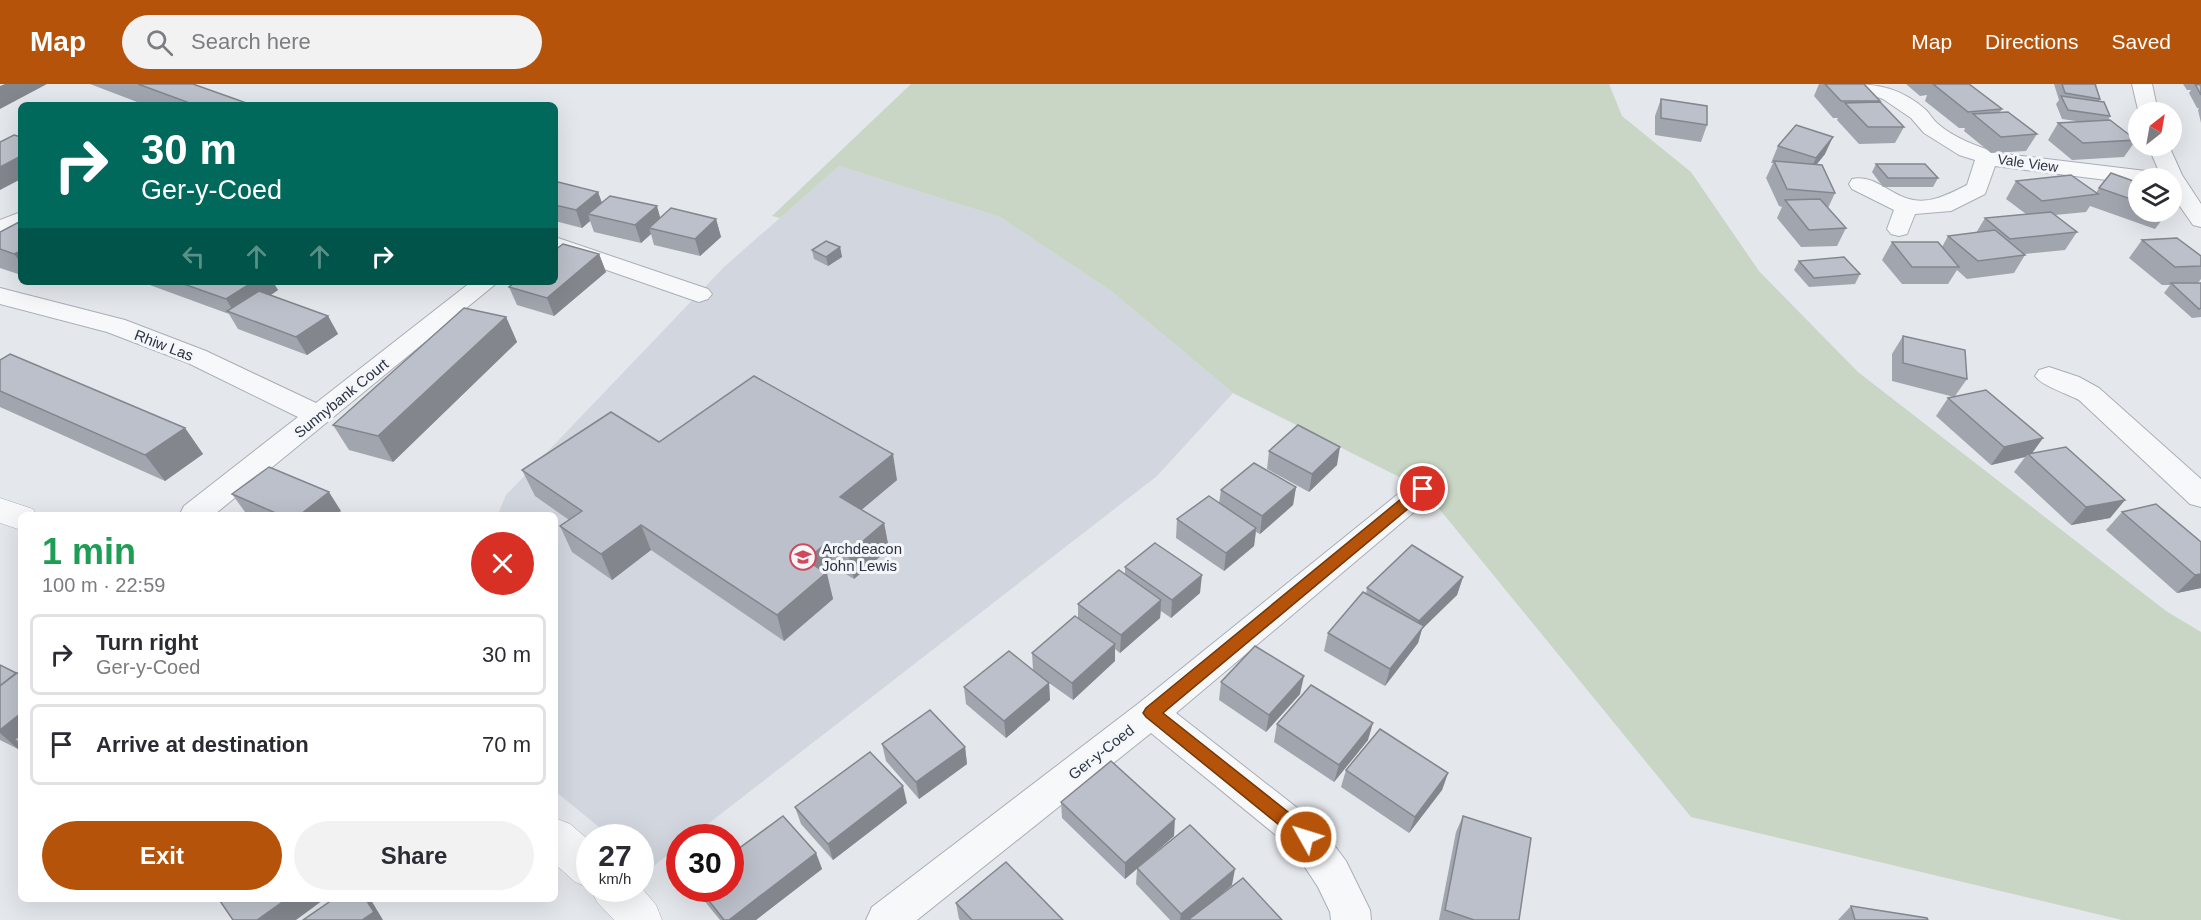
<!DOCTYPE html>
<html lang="en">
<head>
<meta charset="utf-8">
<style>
	:root { --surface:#fff; --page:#f2f2f3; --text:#2b2b33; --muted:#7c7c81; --line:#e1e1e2; --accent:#b45309 }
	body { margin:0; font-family:Arial,sans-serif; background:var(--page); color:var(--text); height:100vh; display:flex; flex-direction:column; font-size:22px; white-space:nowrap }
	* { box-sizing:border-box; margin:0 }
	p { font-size:20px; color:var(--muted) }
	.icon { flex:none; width:33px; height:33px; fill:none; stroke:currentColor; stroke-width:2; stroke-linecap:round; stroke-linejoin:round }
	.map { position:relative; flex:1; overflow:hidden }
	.panel { position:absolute; left:18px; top:428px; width:540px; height:390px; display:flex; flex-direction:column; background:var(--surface); border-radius:9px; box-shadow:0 6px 24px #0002 }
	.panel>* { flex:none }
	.banner { position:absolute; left:18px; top:18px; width:540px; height:183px; border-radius:9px; box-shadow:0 6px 24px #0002; background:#00695c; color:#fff; overflow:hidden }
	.needle { width:39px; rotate:31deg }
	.buttons { position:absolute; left:2128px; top:18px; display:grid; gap:12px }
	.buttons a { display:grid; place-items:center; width:54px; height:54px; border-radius:50%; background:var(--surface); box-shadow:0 6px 24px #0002; font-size:30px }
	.speed { position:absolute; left:576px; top:740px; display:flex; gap:12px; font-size:30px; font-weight:700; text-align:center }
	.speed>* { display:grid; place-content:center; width:78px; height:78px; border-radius:50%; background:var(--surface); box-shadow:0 6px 24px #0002; line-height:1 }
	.speed small { font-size:15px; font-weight:400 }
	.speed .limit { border:9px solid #d22; background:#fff; color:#111 }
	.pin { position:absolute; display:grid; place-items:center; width:51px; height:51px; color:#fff; margin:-26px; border:3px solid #fff; border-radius:50%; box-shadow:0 2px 6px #0007 }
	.me { position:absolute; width:66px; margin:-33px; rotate:309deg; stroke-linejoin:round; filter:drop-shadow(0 0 4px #0008) }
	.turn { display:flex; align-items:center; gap:21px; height:126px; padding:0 24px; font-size:27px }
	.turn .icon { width:78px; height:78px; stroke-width:2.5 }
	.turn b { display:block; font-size:42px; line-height:51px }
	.lanes { display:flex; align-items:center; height:57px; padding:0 24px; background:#0003; justify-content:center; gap:30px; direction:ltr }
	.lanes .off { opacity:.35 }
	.round { display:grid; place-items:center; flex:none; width:63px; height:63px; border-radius:32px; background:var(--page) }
	.headline { display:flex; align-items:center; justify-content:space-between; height:102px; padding:0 24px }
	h1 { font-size:36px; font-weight:700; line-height:45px; color:#1e9e55 }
	.button { display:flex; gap:12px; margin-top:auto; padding:12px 24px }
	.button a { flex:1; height:69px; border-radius:36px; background:var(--accent); color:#fff; font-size:24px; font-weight:700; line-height:69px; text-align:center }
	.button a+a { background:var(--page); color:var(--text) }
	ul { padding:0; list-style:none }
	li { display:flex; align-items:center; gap:18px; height:81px; margin:0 12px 9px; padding:0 12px; border:3px solid var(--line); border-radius:9px }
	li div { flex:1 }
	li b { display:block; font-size:22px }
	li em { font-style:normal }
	header { display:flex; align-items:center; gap:36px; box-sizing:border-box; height:84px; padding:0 30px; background:var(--accent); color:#fff }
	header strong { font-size:28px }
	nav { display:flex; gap:33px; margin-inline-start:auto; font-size:21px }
	.search { width:420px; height:54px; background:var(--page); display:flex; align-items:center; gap:15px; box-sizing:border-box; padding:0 21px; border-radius:33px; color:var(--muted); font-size:22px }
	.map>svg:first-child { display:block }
	.built { fill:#d2d6de }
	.green { fill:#c9d6c5 }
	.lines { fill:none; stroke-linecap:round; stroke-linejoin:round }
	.minor-casing { stroke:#a9aeb7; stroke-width:2 }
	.tertiary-casing { stroke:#a9aeb7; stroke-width:1 }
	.minor { fill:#f7f8fa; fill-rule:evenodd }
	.tertiary { fill:#f7f8fa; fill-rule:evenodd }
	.wall { fill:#a1a5ae }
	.shaded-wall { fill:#83868d }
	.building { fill:#bbc0ca; stroke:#83868d; stroke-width:1.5 }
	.route { fill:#b45309; stroke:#753606; stroke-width:1.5 }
	.labels { text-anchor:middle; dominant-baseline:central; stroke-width:6; stroke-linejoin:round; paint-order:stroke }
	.far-street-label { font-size:14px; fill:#2b3445; stroke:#f4f6f9 }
	.street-label { font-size:15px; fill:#2b3445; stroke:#f4f6f9 }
	.poi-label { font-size:15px; fill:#2b3445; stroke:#f4f6f9; text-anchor:start }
</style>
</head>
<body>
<header>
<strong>Map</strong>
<div class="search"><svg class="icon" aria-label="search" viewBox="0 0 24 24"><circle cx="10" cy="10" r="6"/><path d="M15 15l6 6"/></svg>Search here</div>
<nav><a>Map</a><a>Directions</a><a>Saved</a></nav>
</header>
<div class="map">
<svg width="2201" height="836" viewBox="0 0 2201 836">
	<rect width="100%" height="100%" fill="#e4e7ec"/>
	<path class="built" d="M839,82l161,51 111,74 122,102 -76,83 -466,361h-11l-1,9 -29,23 -9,-8 -1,-24h-29l-56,-46v-277h-57l8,-19 218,-228z"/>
	<path class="green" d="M911,0h698l13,32 69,56 68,99 99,101 308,239 35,21v288h-79l-431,-103 -268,-328 -190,-96 -122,-102 -111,-74 -161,-51 -59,52 -8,-2z"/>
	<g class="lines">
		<g class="minor-casing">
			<g id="minor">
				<path d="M1848,0c31,0 53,4 78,26 4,4 7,10 12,14 16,14 39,22 59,29l149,18 8,2 3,5h-18v6l-144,-18 -10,28 -34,17 -36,3 -8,20 -8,2 -8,-2 -4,-5 7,-19 -42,-21 -3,-5 3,-5c21,-5 38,15 57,20 20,6 40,-5 58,-14l8,-25 -16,-5 -35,-22 -13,-15 -28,-19 -32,-11z"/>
				<path d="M2132,0h20l6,28 -19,2z"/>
				<path d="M2148,62h21l13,29 19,29v23l-8,-2 -21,-30v-17h-10z"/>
				<path d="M21,128v16l-21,8v-16z"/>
				<path d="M555,153l153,52 4,5 -4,5 -9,3 -9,-3 -135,-47z"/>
				<path d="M471,198h27l-283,232h-35l4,-8 114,-89 -110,-54 -81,-31 -107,-28v-16l125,32 81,31 110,52z"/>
				<path d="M2049,283l30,10 20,11 102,91v28l-11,-3 -111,-104c-11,-6 -37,-14 -44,-24l4,-6z"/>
				<path d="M1423,394l10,4 5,7 -5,7 -257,217 143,112 27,36 24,49 1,10h-40l-1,-8 -12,-25 -25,-38 -142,-116 -234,187h-51l6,-13 267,-204 274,-221z"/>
			</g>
		</g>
		<g class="tertiary-casing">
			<g id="tertiary">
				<path d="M0,414l33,11 3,5h-15v16l-21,-7z"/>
				<path d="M555,734l15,6 20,17v47l-15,-6 -20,-18z"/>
				<path d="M640,802l16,19 6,15h-48l-17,-18 -7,-14h50z"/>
			</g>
		</g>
		<use href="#minor" class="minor"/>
		<use href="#tertiary" class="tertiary"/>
	</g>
	<g class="wall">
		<path d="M90,0h103l59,21h-107z"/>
		<path d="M1819,0h45l16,17v1l24,25 -9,16 -36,1 -22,-24 1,-2h-5l-19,-22z"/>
		<path d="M1906,0h63l33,25 -2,3 37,22 -11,17 -35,2 -27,-22 1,-3h-6l-34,-27 2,-6 -7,1z"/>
		<path d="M2054,0h43l-1,1 4,14 -1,2 11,15 -2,5 28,19 -12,17 -52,3 -24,-20 10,-17 24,-1 -20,-3 -6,-15 3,-4z"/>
		<path d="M2183,0h18v39l-3,-13 1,-2h-2l-8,-15 2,-3h-4z"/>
		<path d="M1661,15l46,26 -6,17 -46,-7v-19z"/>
		<path d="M1778,62l47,8 -8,10 18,29 -7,15 18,20 -9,18 -36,1 -24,-29 5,-11 -3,-1 -13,-28 7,-15h-2z"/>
		<path d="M1876,80l62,14 -5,9h-50l-11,-15z"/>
		<path d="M2016,97l80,12 3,-5 40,-5v29h29l-13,17 -65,-23 -4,6 -31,3 22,17 -12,18 -40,4v1l-11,18 -47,6 -10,-9 -9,14h-46l-20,-24 10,-18 50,5 6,-11 28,-3 9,-15 41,-4 -20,-15z"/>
		<path d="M555,100l43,8 4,11 59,15 55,1 5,18 -21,19 -46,-11 -3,-11 -10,9 -47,-11 -4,-11 -8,7 -27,-7z"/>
		<path d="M21,137v54l-21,-7v-36z"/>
		<path d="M2142,156l59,16v23l-3,4h3v34l-9,1 -28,-25 6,-8h-8l-33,-27z"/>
		<path d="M840,163l2,10 -14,9 -14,-7 -2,-9z"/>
		<path d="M599,170l7,18 -52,44 -37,-11 -8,-18z"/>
		<path d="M1799,177l61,13 -5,10 -46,3 -15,-17z"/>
		<path d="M146,198h127l5,8 -7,5 57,21 10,18 -31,21 -69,-26 -9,-15 -82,-30z"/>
		<path d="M506,233l11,25 -124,120 -44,-12 -16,-25z"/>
		<path d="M1903,252l64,43 -12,17 88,42 -11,15 93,47 -15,18 -39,7 -57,-53 11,-15 -34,8 -55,-49 12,-18 6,-1 -62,-16v-27z"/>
		<path d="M0,276l185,68 18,26 -38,27 -165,-74z"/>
		<path d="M659,358l238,38 -36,30 23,13 5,26 -35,30 -20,-12 -7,7 6,25 -49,42 -133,-91 -39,30 -40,-28 -12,-26 9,-6 -34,-24 -13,-26z"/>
		<path d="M1269,367l68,14 -28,27 -42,-23z"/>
		<path d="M1296,403l-3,18 -33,29 -4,-2 -2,14 -30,25 -48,-33 1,-19 42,-16 2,-13z"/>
		<path d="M232,410l109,17 -5,3h-87l-4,-2z"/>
		<path d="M2122,428l79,30v46l-24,5 -71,-63z"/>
		<path d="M1125,483l75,26 -29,25 -10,-7 -1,7 -40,35 -5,-4v12l-42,39 -24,-17 1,17 -44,38 -40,-34 -2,-17 69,-17 -1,-17 46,-35v-14l47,-30z"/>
		<path d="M1463,493l-6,18 -35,34 -4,14 -33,43 -61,-35 4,-18 38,-39 1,-6z"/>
		<path d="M0,581l21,10v71l-3,3 -18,-9z"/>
		<path d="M1221,598l79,12 -34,38 -47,-32z"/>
		<path d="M1277,640l91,16 -34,42 -60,-40z"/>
		<path d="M882,660l83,3 2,17 -48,35 -33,-38z"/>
		<path d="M1346,686l102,3 -6,17 -33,43 -68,-46z"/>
		<path d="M1061,718l113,34 -26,22 84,27 -12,10 62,25h-112l-34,-36 1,-15 -12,10 -63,-61z"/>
		<path d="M907,719l-74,57 -32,-36 -6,-17z"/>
		<path d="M1463,732l56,104h-80l17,-88z"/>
		<path d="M816,769l6,16 -66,51h-36l-18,-22 -5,-10h33z"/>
		<path d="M956,819l107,17h-103l-1,-1z"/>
		<path d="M1851,822l77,14h-90z"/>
	</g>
	<g class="shaded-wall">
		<path d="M5,0h42l-47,25v-23z"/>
		<path d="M1833,53l-8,17 -17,21 8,-17z"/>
		<path d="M21,72v23l-21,11v-23z"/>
		<path d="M598,108l6,17 -16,5 2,7 -8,7 -6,-18z"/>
		<path d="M657,122l5,18 -13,4 2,6 -10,9 -6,-18z"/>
		<path d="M716,135l5,18 -21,19 -5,-17z"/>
		<path d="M840,163l2,10 -14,9 -2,-9z"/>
		<path d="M21,167v12l-7,-9z"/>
		<path d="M599,170l7,18 -52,44 -7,-18z"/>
		<path d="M253,198h20l5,8 -39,26 -4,-2 -9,-15z"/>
		<path d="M328,232l10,18 -31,21 -11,-18z"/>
		<path d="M506,233l11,25 -124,120 -15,-26z"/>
		<path d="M185,344l18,26 -38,27 -20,-26z"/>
		<path d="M2043,354l-13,18 -2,-2 -3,3 -34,8 13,-18z"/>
		<path d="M1340,363l-3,18 -28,27 3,-18z"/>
		<path d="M893,370l4,26 -51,43 -6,-26z"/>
		<path d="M1296,403l-3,18 -33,29 2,-18z"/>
		<path d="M329,408l12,19 -5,3h-35z"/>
		<path d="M2125,416l-15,18 -39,7 15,-18z"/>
		<path d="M884,439l5,26 -35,30 -6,-25z"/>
		<path d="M641,441l10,25 -39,30 -11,-26z"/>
		<path d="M1256,444l-2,18 -30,25 2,-18z"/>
		<path d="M828,458l6,25 -7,7 6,25 -49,42 -7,-26 29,-55z"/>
		<path d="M2201,490v14l-24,5 18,-18z"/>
		<path d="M1202,491l-2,18 -29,25 1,-18z"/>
		<path d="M1463,493l-6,18 -35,34 -4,14 -33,43 5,-17 23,-31 6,-17z"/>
		<path d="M1161,516l-1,18 -40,35 1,-18z"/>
		<path d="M1115,560v17l-42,39 -1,-17z"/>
		<path d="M1304,592l-4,18 -34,38 3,-17z"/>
		<path d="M1049,599l1,17 -44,38 -2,-17z"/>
		<path d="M21,629v30l-7,-3 7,6 -3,3 -18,-16v-3z"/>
		<path d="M1373,639l-5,17 -34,42 5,-17z"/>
		<path d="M965,663l2,17 -48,35 -3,-17z"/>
		<path d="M1448,689l-6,17 -33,43 6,-16z"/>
		<path d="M903,702l4,17 -74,57 -5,-16z"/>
		<path d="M1175,735l-1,17 -49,43v-16z"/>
		<path d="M816,769l6,16 -66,51h-27z"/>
		<path d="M1235,785l-3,16 -41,35h-11l1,-6z"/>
		<path d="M288,814h38l-30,22h-39z"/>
		<path d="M365,814h4l2,2 12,20h-21z"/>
	</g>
	<g class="building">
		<path d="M138,0h55l59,21h-57z"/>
		<path d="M1825,0h39l16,17h-39z"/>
		<path d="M1933,0h36l33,25 -34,3z"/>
		<path d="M2062,0h33l5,15 -35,-6z"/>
		<path d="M2195,0l6,1v10z"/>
		<path d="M2061,12l43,6 6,14 -42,-6z"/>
		<path d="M1661,15l46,7v19l-46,-7z"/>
		<path d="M1880,18l24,25h-36l-23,-24z"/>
		<path d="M2008,28l29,22 -36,3 -28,-23z"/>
		<path d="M2110,36l26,20 -53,3 -25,-20z"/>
		<path d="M1796,41l37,12 -17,21 -38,-12z"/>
		<path d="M14,51l7,2v19l-21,11v-25z"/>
		<path d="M1774,77l48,4 13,28 -48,-4z"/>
		<path d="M1876,80h49l13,14h-50z"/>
		<path d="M2111,89l28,10v19l-40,-14z"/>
		<path d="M2071,91l27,19 -56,7 -26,-20z"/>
		<path d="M558,98l40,10 -22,18 -21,-5v-21z"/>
		<path d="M2172,110l7,3 -7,9z"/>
		<path d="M610,112l47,10 -22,19 -47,-11z"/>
		<path d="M1820,115l26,29 -37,2 -24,-30z"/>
		<path d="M671,124l45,11 -21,20 -46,-11z"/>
		<path d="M2051,128l26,20 -67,7 -25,-21z"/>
		<path d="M21,137v30l-7,3 -14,-5v-17z"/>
		<path d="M1995,146l30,25 -47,6 -30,-25z"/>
		<path d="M2177,154l24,18v10l-26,1 -33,-27z"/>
		<path d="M826,157l14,6 -14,10 -14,-7z"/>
		<path d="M1892,158h46l21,25h-47z"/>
		<path d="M563,160l36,10 -52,44 -38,-11 6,-5h40v-32z"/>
		<path d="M1844,173l16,17 -46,4 -15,-17z"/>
		<path d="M178,198h75l-27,17z"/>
		<path d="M2171,199h30v25l-2,1z"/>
		<path d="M259,207l69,25 -32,21 -69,-26z"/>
		<path d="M464,224l42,9 -128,119 -45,-11z"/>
		<path d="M1903,252l62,14 2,29 -64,-16z"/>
		<path d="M10,270l175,74 -40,27 -145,-64v-31z"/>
		<path d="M754,292l139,78 -53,43 44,26 -36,31 -20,-12 -22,18 20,13 -49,42 -136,-90 -40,29 -41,-28 22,-15 -60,-41 89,-58 48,30z"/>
		<path d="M1986,306l57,48 -39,9 -56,-49z"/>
		<path d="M1298,341l42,22 -28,27 -43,-23z"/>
		<path d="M2066,363l59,53 -39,7 -58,-53z"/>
		<path d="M1254,379l42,24 -34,29 -41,-26z"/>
		<path d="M269,383l60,25 -28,22h-23l-46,-20z"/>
		<path d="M1209,412l47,32 -30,25 -49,-34z"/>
		<path d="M2156,420l45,38v32l-6,1 -73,-63z"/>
		<path d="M1155,459l47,32 -30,25 -47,-33z"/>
		<path d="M1412,461l51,32 -44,44 -52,-33z"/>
		<path d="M1119,486l42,30 -40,35 -43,-31z"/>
		<path d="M1363,508l61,34 -34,43 -62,-36z"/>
		<path d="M1075,532l40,28 -43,39 -40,-30z"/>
		<path d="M1255,562l49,30 -35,39 -48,-33z"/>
		<path d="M1009,567l40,32 -45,38 -40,-34z"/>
		<path d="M0,581l16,8 -16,13z"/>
		<path d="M17,589l4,2v38l-21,17v-44z"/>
		<path d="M1311,601l62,38 -34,42 -62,-41z"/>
		<path d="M930,626l35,37 -49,35 -34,-38z"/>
		<path d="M1380,645l68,44 -33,44 -69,-47z"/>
		<path d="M21,650v9l-7,-3z"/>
		<path d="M870,668l33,34 -75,58 -33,-37z"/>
		<path d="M1111,677l64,58 -50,44 -64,-61z"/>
		<path d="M783,732l33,37 -87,67h-5l-25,-32h31v-33z"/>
		<path d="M1463,732l68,22 -12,82h-45l-29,-10z"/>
		<path d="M1190,741l45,44 -54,45 -44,-46z"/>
		<path d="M1006,778l57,58h-91l-16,-17z"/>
		<path d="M1243,794l39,42h-94z"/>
		<path d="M224,814h64l-31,22h-24l-13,-19z"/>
		<path d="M335,814h30l9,14 -12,8h-59z"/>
		<path d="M1851,822l76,12 1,2h-73z"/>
	</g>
	<path class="route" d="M1423,400l5,1 2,4 -2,3 -265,221 149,118 3,6 -3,5 -6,2 -6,-2 -154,-125 -3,-4 3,-5 272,-223z"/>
	<defs>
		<g id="school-ring" transform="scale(1.35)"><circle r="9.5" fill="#f4f6f9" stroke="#d1495b" stroke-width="1.5"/><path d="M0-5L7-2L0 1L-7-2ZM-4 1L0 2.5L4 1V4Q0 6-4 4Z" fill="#d1495b"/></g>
	</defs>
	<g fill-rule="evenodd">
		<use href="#school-ring" x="803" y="473"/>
	</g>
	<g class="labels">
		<g class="far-street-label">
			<text transform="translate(2028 79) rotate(8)">Vale View</text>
		</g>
		<g class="street-label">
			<text transform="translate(164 261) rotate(21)">Rhiw Las</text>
			<text transform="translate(341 314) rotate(-39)">Sunnybank Court</text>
			<text transform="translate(1101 668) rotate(-38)">Ger-y-Coed</text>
		</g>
		<g class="poi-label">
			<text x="822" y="464">Archdeacon<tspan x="822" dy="17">John Lewis</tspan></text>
		</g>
	</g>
</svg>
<div class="buttons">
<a><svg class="needle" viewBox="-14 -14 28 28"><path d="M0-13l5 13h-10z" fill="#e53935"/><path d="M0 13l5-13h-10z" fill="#7c7c81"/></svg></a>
<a><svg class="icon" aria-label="layers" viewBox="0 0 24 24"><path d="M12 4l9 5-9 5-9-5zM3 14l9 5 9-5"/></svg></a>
</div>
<div class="speed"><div>27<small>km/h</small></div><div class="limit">30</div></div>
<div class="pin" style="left:1423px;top:405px;background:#d93025"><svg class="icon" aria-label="arrive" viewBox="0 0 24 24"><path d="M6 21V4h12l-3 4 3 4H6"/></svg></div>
<svg class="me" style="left:1306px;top:753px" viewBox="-20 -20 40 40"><circle r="17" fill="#b45309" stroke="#fff" stroke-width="3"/><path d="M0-11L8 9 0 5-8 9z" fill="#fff"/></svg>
<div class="banner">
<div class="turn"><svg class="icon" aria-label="right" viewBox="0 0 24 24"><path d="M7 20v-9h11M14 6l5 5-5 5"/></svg><div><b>30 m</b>Ger-y-Coed</div></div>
<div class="lanes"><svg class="icon off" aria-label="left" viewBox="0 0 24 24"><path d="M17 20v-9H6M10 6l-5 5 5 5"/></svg><svg class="icon off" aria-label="ahead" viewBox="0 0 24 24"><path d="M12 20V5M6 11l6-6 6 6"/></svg><svg class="icon off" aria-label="ahead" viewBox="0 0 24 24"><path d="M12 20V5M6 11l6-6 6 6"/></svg><svg class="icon" aria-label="right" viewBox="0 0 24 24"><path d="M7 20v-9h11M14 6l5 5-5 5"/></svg></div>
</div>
<section class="panel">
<div class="headline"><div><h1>1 min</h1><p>100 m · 22:59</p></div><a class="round" style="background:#d93025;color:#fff"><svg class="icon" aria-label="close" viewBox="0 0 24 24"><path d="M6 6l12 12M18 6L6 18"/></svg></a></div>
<ul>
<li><svg class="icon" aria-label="right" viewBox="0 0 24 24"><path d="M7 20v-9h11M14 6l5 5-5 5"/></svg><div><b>Turn right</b><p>Ger-y-Coed</p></div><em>30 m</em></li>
<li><svg class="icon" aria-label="arrive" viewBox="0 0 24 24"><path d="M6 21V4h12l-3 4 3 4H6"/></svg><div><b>Arrive at destination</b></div><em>70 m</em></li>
</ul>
<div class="button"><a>Exit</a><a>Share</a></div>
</section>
</div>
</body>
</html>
